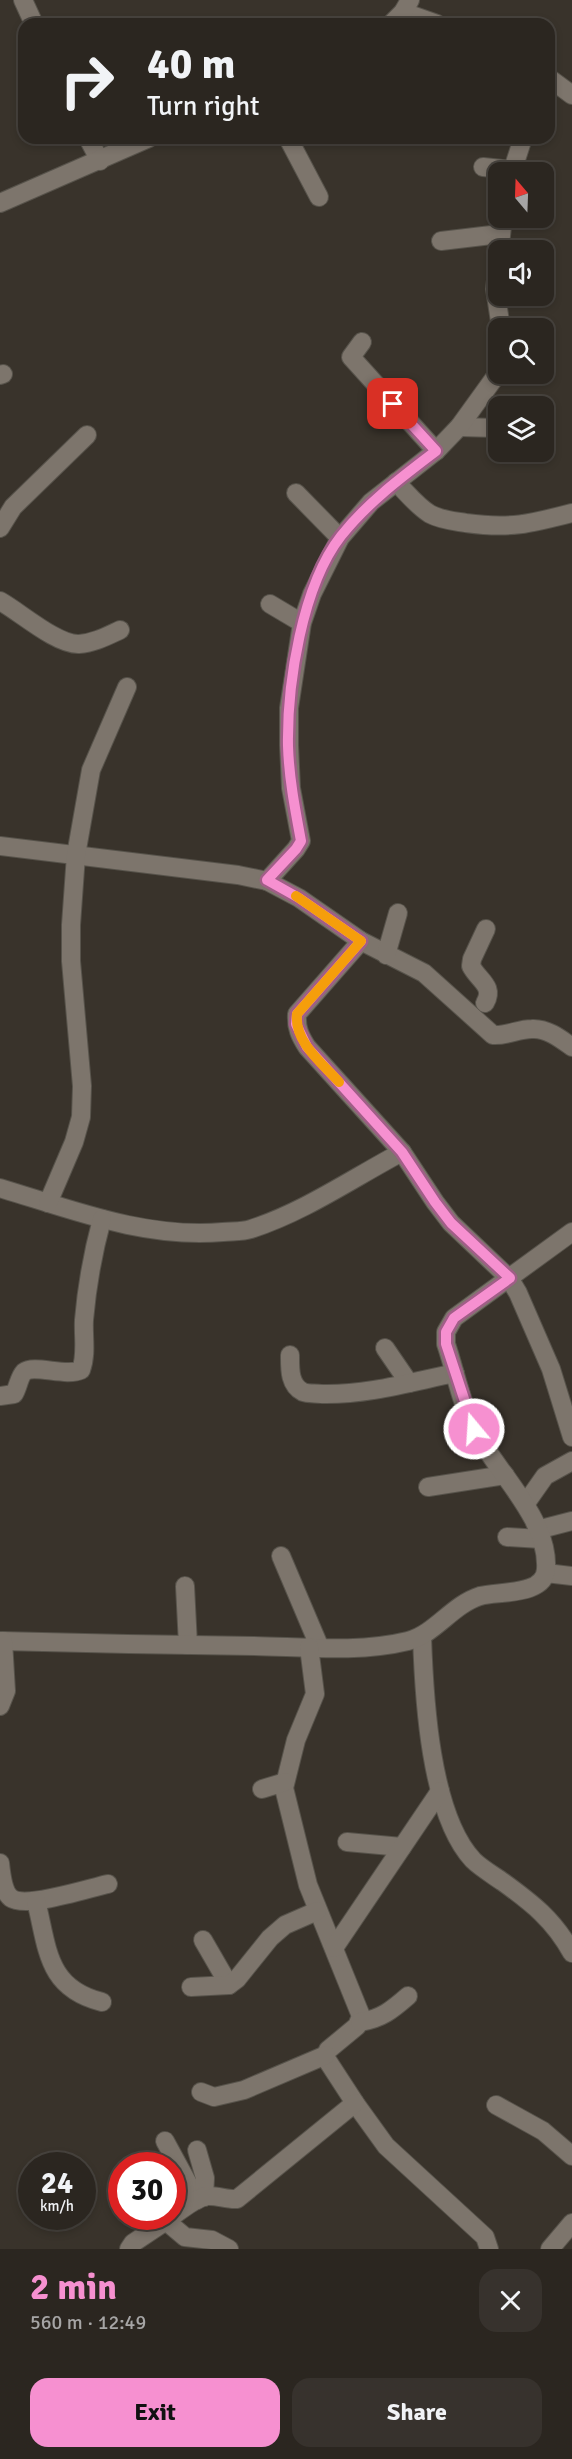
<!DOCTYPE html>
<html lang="en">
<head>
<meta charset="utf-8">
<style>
	:root { --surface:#2b2620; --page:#37322d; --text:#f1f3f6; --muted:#a6a5a5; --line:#47433e; --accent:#f690d0 }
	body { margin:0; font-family:Signika,sans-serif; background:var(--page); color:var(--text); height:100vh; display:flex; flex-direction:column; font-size:22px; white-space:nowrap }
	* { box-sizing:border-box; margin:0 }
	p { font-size:20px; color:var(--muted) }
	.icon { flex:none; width:33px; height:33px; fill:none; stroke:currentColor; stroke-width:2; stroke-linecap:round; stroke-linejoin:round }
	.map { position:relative; height:2249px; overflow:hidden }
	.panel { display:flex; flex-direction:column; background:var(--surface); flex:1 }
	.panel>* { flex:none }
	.banner { position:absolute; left:18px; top:18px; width:537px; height:126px; border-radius:18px; box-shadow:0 3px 9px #0003,0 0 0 2px var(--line); background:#2b2620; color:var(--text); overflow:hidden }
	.needle { width:39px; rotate:341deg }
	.fabs { position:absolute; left:488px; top:162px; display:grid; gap:12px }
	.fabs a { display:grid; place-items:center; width:66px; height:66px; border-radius:12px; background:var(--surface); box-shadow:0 3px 9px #0003,0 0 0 2px var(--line); font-size:30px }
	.speed { position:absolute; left:18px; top:2152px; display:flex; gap:12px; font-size:30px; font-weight:700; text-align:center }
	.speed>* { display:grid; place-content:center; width:78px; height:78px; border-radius:50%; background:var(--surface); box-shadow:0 3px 9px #0003,0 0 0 2px var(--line); line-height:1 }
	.speed small { font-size:15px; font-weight:400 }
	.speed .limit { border:9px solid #d22; background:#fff; color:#111 }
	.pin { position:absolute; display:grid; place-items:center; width:51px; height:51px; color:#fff; margin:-26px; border-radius:12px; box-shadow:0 3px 9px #0006 }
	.me { position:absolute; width:66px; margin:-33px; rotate:342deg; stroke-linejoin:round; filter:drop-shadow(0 0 4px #0008) }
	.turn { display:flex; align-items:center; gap:21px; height:126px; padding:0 30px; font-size:27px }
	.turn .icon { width:78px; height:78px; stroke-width:2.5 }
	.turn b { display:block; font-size:42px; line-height:51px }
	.round { display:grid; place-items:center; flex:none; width:63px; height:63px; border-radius:18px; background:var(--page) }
	.headline { display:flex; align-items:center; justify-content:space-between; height:102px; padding:0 30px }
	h1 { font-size:36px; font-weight:700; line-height:45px; color:var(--accent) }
	.primary-button { display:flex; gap:12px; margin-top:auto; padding:12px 30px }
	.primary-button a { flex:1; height:69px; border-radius:18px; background:var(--accent); color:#111; font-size:24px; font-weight:700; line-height:69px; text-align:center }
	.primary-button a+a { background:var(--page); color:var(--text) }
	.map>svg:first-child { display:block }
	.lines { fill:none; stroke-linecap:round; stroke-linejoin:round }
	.minor-casing { stroke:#57534b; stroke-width:20 }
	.minor { stroke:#7d756c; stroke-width:18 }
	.route-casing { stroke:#a05e87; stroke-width:15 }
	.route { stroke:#f690d0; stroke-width:10 }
	.slow { stroke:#f59e0b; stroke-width:10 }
</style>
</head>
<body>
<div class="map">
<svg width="572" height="2249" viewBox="0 0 572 2249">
	<rect width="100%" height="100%" fill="#39332b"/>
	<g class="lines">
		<g class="minor-casing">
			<g id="minor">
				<path d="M23,0l11,24"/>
				<path d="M403,12l34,12"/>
				<path d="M391,24l12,-12 7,-12"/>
				<path d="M549,78l23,17"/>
				<path d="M88,138l12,23"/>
				<path d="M288,138l31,59"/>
				<path d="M483,167l29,3"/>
				<path d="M512,172l11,-34"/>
				<path d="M0,203l149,-65"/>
				<path d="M441,241l59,-7"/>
				<path d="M501,328l-6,-39 8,-71"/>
				<path d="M362,342l-11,15 85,94"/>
				<path d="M0,375l3,-1"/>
				<path d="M459,427l37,1"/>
				<path d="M396,482c11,11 21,24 34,32 11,6 24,7 36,9 44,6 64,1 106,-10"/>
				<path d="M296,493l44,45"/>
				<path d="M0,528l13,-21 74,-72"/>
				<path d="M0,601c20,11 57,44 79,43 15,-1 28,-8 41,-14"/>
				<path d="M270,604l32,19"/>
				<path d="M0,846l238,29 29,6 32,17 62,43 63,32 69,62c14,1 25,-6 39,-6 15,-1 29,10 40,18"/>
				<path d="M267,881l29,-32 5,-8 -10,-53 -2,-43v-37l13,-85 10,-29 28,-56 31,-36 65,-51 23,-24 39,-54"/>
				<path d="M361,941l-64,73c-1,14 3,22 10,33l95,105 33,50 16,21 58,55 9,15 33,76 21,68"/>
				<path d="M386,955l12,-42"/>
				<path d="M485,1003c10,-17 -7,-23 -14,-37l1,-7 14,-30"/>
				<path d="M0,1188c73,22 146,51 223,44 9,-1 19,0 28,-3 53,-17 102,-51 151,-77"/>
				<path d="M48,1203l26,-61 7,-25 1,-31 -11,-125v-36l5,-70 15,-85 36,-83"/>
				<path d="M385,1348l24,35"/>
				<path d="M290,1355c0,13 -1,30 13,37 5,2 13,1 19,2 46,1 89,-12 133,-21"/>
				<path d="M0,1396l14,-2c4,-6 5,-17 10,-22 10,-8 42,5 57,-2 6,-16 2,-34 3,-50 3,-35 9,-68 18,-101"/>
				<path d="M428,1487l77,-12"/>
				<path d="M526,1503l19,-27 27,-15"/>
				<path d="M537,1530l35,-9"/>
				<path d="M507,1537l34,2"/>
				<path d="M281,1556l39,92"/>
				<path d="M546,1573l26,3"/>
				<path d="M185,1586l3,59"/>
				<path d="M422,1636c2,61 8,178 51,224 8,8 20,15 30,22 29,21 51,38 69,71"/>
				<path d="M0,1641c85,2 169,4 254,5 50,1 105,7 154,-5 27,-7 44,-36 72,-45 18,-5 65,0 66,-27 3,-51 -50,-97 -71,-139 -13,-23 -20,-60 -29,-86v-12l8,-14 118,-86"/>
				<path d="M309,1647l6,47 -19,46 -12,48 24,97 53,131 -4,10 -29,24 -2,5 1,5 28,43 31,43 99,91 4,12"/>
				<path d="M0,1706l6,-15 -3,-50"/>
				<path d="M262,1789l23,-7"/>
				<path d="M347,1842l55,5"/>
				<path d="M0,1863c1,10 3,29 11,35 15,11 78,-10 97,-14"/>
				<path d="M36,1901c12,47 10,87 66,101"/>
				<path d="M203,1940l26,45"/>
				<path d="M334,1948l106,-157"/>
				<path d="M191,1987l38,-2 8,-6 33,-41 15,-13 32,-14"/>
				<path d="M360,2022c21,-3 32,-12 48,-26"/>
				<path d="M201,2092l13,5 30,-7 82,-35"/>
				<path d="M496,2105l47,26 29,25"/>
				<path d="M165,2141l32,59"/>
				<path d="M197,2150l8,28 -1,19"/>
				<path d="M172,2216c10,-6 23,-18 35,-20 10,-1 20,4 30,3l118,-96"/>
				<path d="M166,2221l19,16 27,3 17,9"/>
				<path d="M129,2249l4,-6 39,-26"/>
				<path d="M550,2249l22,-26"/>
			</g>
		</g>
		<use href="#minor" class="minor"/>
	</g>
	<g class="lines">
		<g class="route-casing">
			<path id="route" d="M393,404l43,47c-34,26 -68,51 -95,85 -39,50 -54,148 -53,210 1,32 7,63 13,95l-5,8 -29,31 32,18 62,43 -64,73 -1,10 11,23 95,105 33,50 16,21 59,55 -56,40 -8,14v12l28,85"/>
		</g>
		<use href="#route" class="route"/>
		<path class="slow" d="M296,896l65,45 -64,73c-3,28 25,49 42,68"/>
	</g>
</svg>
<div class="fabs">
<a><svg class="needle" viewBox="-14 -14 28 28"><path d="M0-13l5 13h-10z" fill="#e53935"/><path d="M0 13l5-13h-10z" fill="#a6a5a5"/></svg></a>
<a><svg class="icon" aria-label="sound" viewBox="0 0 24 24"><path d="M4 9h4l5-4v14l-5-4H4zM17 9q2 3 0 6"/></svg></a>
<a><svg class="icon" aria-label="search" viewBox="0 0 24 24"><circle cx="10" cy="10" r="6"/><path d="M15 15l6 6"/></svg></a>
<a><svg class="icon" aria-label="layers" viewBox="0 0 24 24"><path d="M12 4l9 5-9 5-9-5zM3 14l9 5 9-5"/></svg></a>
</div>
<div class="speed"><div>24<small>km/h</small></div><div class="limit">30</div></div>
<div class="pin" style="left:393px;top:404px;background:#d93025"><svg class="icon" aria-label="arrive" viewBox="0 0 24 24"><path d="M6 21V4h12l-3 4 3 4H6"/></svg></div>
<svg class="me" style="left:474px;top:1429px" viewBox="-20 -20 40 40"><circle r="17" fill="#f690d0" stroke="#fff" stroke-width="3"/><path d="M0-11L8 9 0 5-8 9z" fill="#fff"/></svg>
<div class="banner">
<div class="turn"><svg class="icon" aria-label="right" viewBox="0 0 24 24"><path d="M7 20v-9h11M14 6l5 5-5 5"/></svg><div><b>40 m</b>Turn right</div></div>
</div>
</div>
<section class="panel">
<div class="headline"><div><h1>2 min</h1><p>560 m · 12:49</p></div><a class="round"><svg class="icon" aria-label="close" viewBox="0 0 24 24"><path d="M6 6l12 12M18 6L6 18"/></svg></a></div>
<div class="primary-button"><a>Exit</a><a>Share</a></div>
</section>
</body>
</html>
